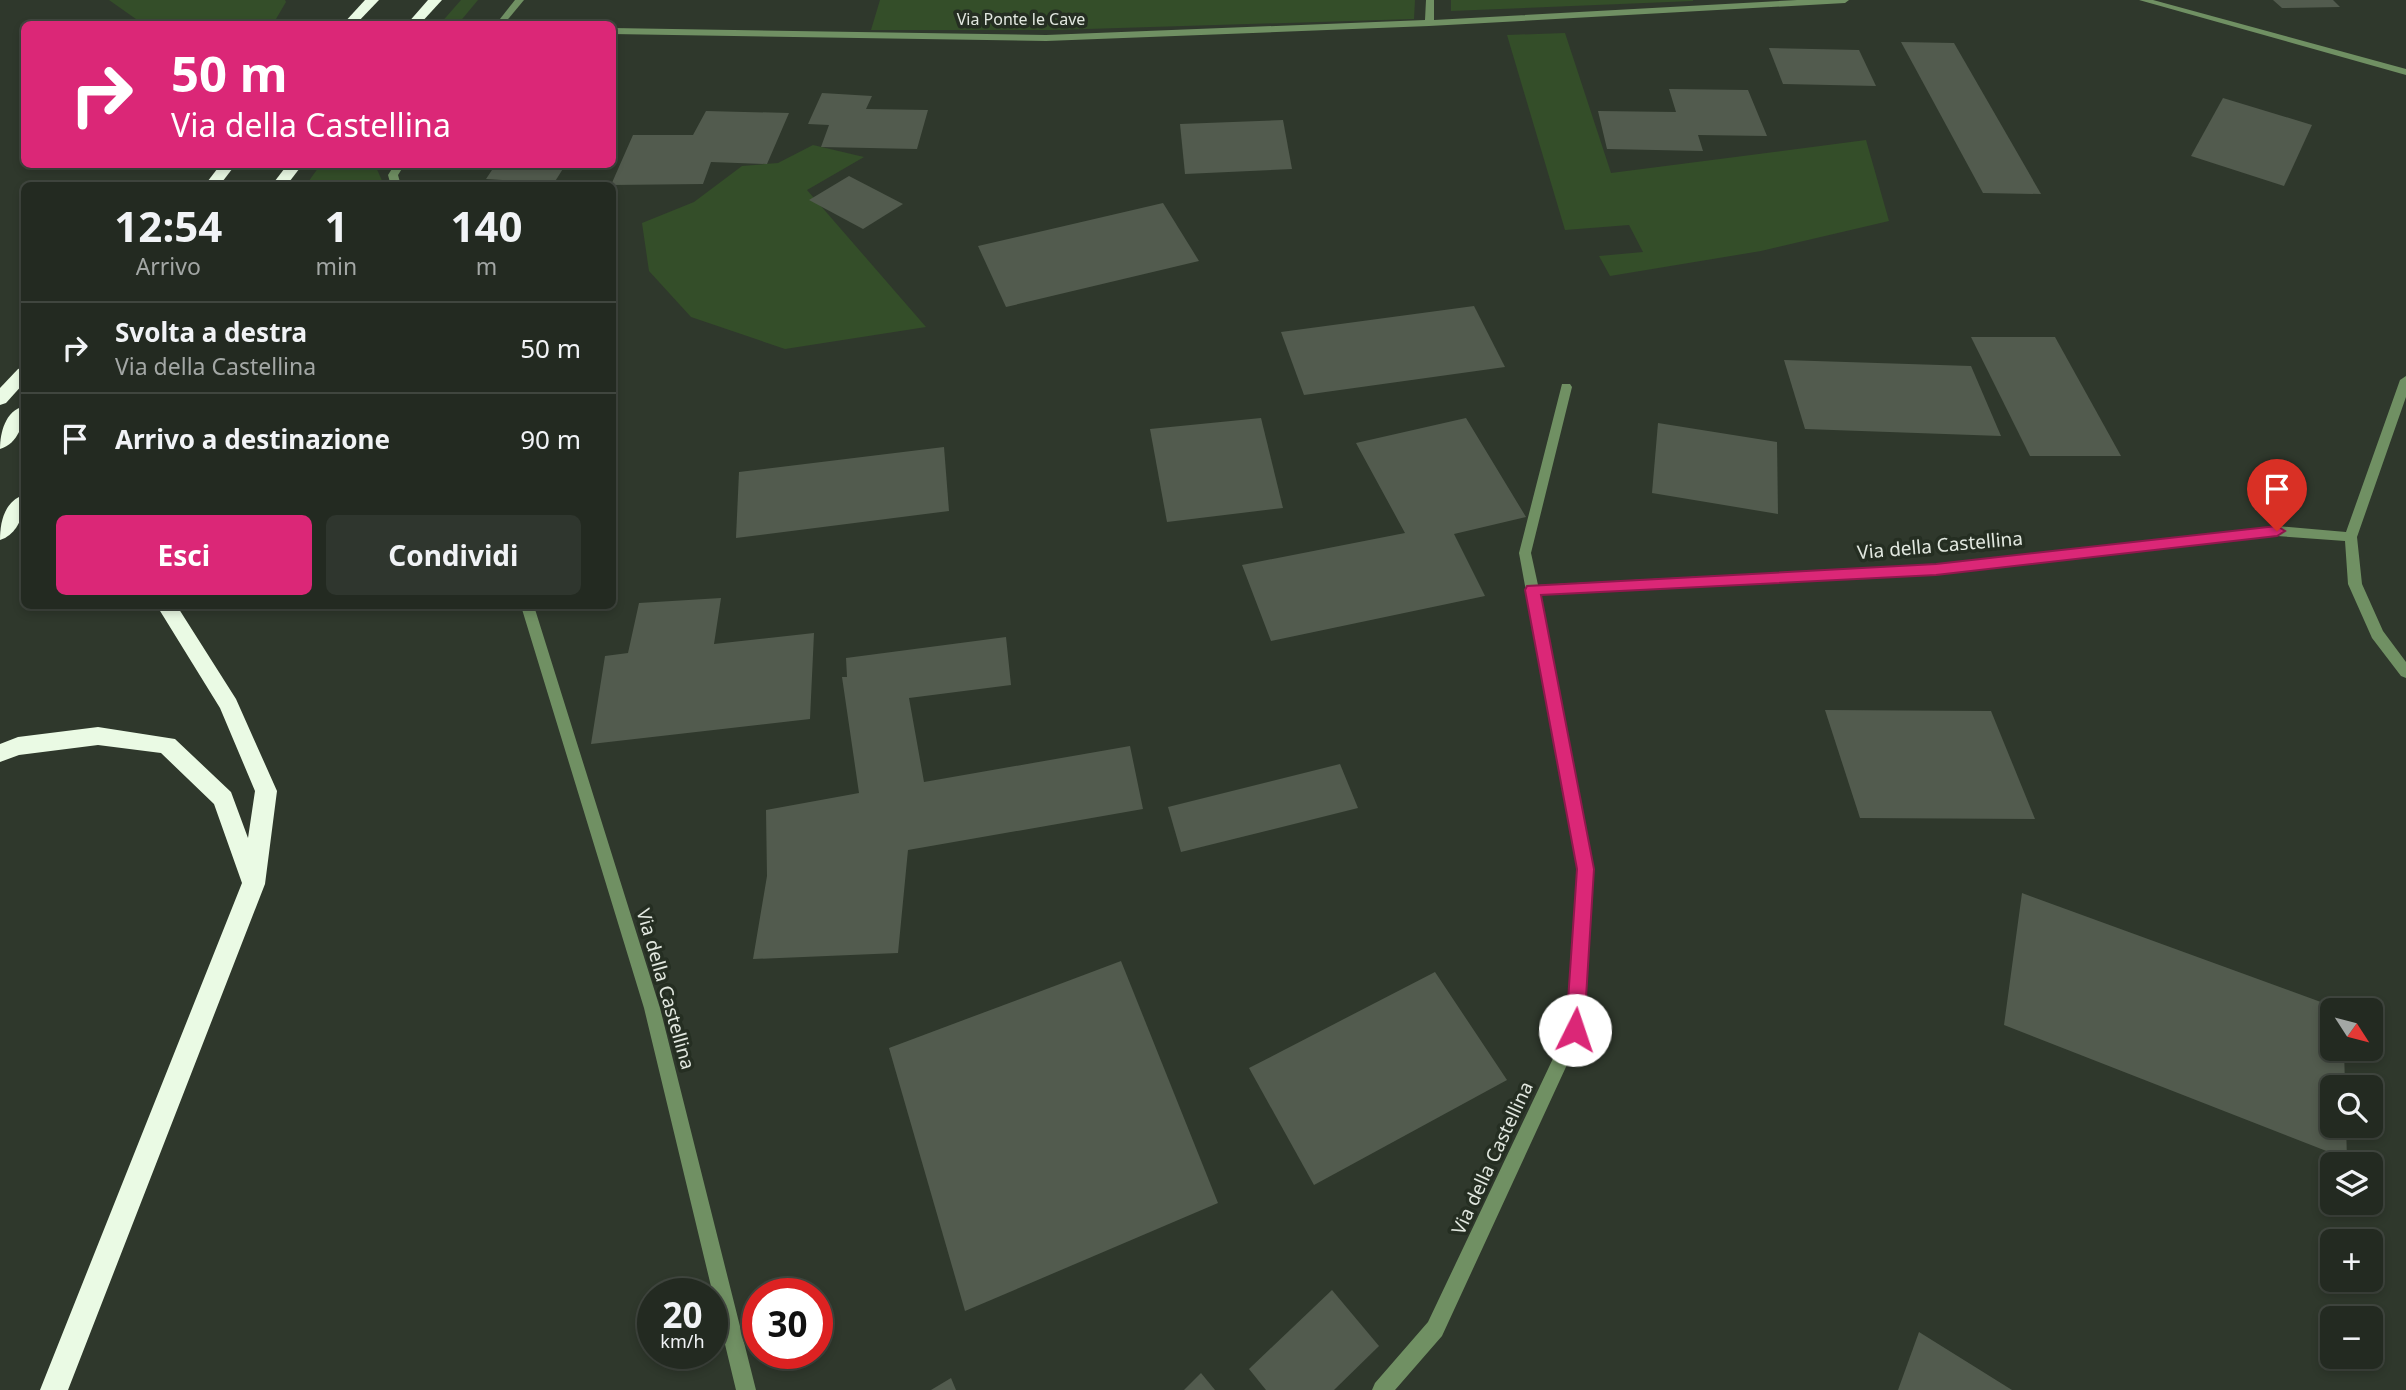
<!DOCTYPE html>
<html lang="it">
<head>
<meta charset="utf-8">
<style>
	:root { --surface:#232a21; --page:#2f362e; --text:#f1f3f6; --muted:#a3a7a5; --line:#40463f; --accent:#db2777 }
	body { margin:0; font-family:"Noto Sans",sans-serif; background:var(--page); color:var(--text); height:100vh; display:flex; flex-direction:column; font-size:26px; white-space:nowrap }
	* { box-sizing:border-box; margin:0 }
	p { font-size:23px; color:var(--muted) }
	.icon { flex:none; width:38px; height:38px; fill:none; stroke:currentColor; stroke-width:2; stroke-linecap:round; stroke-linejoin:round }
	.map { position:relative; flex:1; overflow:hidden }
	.side { position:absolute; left:21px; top:182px; width:595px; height:427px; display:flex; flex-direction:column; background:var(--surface); border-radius:10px; box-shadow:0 4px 10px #0003,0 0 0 2px var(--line) }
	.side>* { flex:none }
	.top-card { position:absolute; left:21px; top:21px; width:595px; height:147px; border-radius:10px; box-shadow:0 4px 10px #0003,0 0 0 2px var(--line); background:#db2777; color:#fff; overflow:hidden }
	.needle { width:46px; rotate:126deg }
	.tools { position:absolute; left:2320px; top:998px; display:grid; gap:14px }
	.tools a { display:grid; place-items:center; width:63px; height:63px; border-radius:10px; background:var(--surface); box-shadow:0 4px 10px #0003,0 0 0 2px var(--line); font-size:35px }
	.speed { position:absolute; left:637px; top:1278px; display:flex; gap:14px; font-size:35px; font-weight:700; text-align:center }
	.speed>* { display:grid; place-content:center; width:91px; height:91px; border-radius:50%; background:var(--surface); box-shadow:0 4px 10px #0003,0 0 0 2px var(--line); line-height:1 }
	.speed small { font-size:18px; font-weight:400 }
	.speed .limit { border:10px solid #d22; background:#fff; color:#111 }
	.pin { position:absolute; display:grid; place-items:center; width:60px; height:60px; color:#fff; margin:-72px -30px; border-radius:50% 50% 50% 0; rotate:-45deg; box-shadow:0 0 7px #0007 }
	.pin .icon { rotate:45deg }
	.me { position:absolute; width:77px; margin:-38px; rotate:4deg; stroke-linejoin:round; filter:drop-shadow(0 0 5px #0008) }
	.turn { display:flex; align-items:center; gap:24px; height:147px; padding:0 35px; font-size:32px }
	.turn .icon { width:91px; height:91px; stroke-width:2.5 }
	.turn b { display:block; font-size:49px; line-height:60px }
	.eta { display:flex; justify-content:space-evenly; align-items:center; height:119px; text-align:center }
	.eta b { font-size:42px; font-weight:700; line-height:49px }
	.primary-button { display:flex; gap:14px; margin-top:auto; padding:14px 35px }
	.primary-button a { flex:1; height:80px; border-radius:10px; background:var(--accent); color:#fff; font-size:28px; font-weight:700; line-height:80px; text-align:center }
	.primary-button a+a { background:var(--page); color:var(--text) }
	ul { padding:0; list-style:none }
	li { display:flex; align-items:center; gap:21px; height:91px; padding:0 35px; border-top:2px solid var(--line) }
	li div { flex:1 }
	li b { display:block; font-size:26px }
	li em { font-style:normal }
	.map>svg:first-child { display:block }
	.green { fill:#344e29 }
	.building { fill:#525b4e }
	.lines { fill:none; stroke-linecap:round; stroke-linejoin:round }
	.street { fill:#709063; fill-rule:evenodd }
	.highway { fill:#eafae4; fill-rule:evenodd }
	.route { fill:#db2777; stroke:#8e194d; stroke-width:2 }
	.labels { text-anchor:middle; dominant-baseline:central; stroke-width:7; stroke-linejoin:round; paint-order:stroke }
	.far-street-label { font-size:16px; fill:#e2e8e0; stroke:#252e22 }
	.street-label { font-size:19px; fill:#e2e8e0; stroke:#252e22 }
</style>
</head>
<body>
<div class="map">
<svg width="2406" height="1390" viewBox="0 0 2406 1390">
	<rect width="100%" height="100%" fill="#2f382c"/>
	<g class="green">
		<path d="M109,0h176l1,2 -13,22h-130z"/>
		<path d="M461,0h17l-20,24h-18z"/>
		<path d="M880,0h535l-1,19 -359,11h-184z"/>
		<path d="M1451,0h242v1l-242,10z"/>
		<path d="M1565,33l46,140 255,-33 23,81 -128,30 -151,25 -11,-20 44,-4 -14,-27 -64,5 -58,-195z"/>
		<path d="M813,145l51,12 -57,33 119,137 -141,22 -94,-32 -42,-46 -7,-48 52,-21 48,-36 36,-3z"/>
		<path d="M321,164l54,1 9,20h-78z"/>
	</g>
	<g class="building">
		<path d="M2273,0h60l7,7 -58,1z"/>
		<path d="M1901,42l53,1 87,151 -58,-1z"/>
		<path d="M1769,48l90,2 17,36 -93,-2z"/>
		<path d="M1669,89l79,1 19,46 -69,-1 5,16 -96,-2 -9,-38 78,1z"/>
		<path d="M822,93l50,3 -6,13 62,1 -11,39 -96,-2 8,-22 -21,-1z"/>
		<path d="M2223,98l89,27 -28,61 -93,-30z"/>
		<path d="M706,111l83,2 -22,51 -56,-2 -8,22 -92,1 22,-50h60z"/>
		<path d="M1283,120l9,49 -107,5 -5,-50z"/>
		<path d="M496,164h70l-12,19 -68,-4z"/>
		<path d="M849,176l54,28 -40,25 -54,-29z"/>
		<path d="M1163,203l36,58 -193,46 -28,-61z"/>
		<path d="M1474,306l31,61 -201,28 -23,-63z"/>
		<path d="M1971,337h84l66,119h-91z"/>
		<path d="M1784,360l187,6 30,70 -196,-7z"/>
		<path d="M1261,418l22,90 -116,14 -17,-93z"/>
		<path d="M1466,418l60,99 -72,17 31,62 -214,45 -29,-76 163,-32 -49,-90z"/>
		<path d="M1658,423l119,19 1,72 -126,-21z"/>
		<path d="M944,447l5,64 -213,27 3,-66z"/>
		<path d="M721,598l-7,46 100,-11 -4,86 -219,25 14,-88 23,-3 11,-50z"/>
		<path d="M1006,637l5,48 -102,13 15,84 206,-36 13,63 -235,41 -10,103 -145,6 14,-83 -1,-66 93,-17 -17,-116h5l-1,-19z"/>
		<path d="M1825,710l166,1 44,108 -175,-1z"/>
		<path d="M1340,764l18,44 -177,44 -13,-45z"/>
		<path d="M2022,893l318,116 -7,1v38h11l1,39h-12v38h13l1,34 -343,-134z"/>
		<path d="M1121,961l97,242 -253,108 -76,-263z"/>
		<path d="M1435,972l72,108 -193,105 -65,-117z"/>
		<path d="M1332,1290l47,56 -45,44h-68l-17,-21z"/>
		<path d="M1919,1332l93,58h-114z"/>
		<path d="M1201,1373l14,17h-31z"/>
		<path d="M951,1378l5,12h-25z"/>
	</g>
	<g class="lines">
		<g class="street">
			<path d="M515,0h9l-20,24h-8z"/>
			<path d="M1426,0h8v20l363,-20h52l-4,3 -416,23 -383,15 -434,-7v-6l434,7 379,-15z"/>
			<path d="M2139,0h14l253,69v6z"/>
			<path d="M395,164h10l-7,11 3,11h-10l-3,-11z"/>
			<path d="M2406,376v21l-49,140 5,47 21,47 23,31v16l-5,-2 -29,-38 -24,-54 -3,-43 -68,-5 -341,38 -396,21 53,274 -10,161 -141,306 -47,54h-23l3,-7 53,-61 139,-293 10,-160 -58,-316 43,-169h8l2,3 -41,166 7,32 398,-21 341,-38 69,6 54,-152z"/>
			<path d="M521,606h13l126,402 96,382h-20l-92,-382z"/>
		</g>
		<g class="highway">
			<path d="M365,0h14l-23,24h-13z"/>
			<path d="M428,0h14l-22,24h-13z"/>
			<path d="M221,164h15l-17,22h-15z"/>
			<path d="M288,164h15l-17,22h-15z"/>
			<path d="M24,367v16l-18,20 -6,2v-17l18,-19z"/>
			<path d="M24,406c1,16 -6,38 -24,43 0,-16 5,-38 24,-43z"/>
			<path d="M24,495c1,17 -5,39 -24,45 0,-17 4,-39 24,-45z"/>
			<path d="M157,606h20l59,93 41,92 -12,93 -197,506h-28l202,-507 -28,-79 -53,-51 -63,-8 -79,10 -19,7v-18l18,-7 80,-10 77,12 56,53 17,46 7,-47 -35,-83z"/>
		</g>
	</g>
	<path class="route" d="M2277,526l8,5 -8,5 -341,39 -395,20 53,274 -10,161 -2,7 -7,2 -7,-2 -2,-7 11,-161 -52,-279 2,-4 409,-22z"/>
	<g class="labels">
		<g class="far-street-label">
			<text x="1021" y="19">Via Ponte le Cave</text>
		</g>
		<g class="street-label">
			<text transform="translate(1940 545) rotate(-5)">Via della Castellina</text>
			<text transform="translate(666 989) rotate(74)">Via della Castellina</text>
			<text transform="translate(1492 1158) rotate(-65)">Via della Castellina</text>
		</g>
	</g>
</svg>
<div class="tools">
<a><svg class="needle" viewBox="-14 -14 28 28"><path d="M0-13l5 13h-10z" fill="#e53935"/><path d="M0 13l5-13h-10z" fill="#a3a7a5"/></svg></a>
<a><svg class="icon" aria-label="search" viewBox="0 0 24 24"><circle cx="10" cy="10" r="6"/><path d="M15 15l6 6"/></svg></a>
<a><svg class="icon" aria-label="layers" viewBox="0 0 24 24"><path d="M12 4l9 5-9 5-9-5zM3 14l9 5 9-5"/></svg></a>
<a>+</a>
<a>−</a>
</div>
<div class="speed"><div>20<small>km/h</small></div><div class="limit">30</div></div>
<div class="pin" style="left:2277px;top:531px;background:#d93025"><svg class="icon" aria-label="arrive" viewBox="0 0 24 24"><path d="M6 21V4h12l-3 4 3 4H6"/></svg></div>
<svg class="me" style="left:1575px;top:1030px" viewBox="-20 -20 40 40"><circle r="19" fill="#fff"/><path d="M0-13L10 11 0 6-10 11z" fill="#db2777"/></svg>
<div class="top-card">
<div class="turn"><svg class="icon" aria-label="right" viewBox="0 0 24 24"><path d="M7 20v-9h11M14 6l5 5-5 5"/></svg><div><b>50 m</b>Via della Castellina</div></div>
</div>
<section class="side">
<div class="eta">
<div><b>12:54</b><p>Arrivo</p></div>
<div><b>1</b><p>min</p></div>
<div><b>140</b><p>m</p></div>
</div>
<ul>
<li><svg class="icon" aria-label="right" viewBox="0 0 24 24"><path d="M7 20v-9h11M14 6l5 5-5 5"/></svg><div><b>Svolta a destra</b><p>Via della Castellina</p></div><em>50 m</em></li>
<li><svg class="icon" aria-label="arrive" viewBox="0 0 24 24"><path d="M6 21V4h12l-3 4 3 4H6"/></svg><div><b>Arrivo a destinazione</b></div><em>90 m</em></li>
</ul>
<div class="primary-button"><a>Esci</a><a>Condividi</a></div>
</section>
</div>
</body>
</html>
